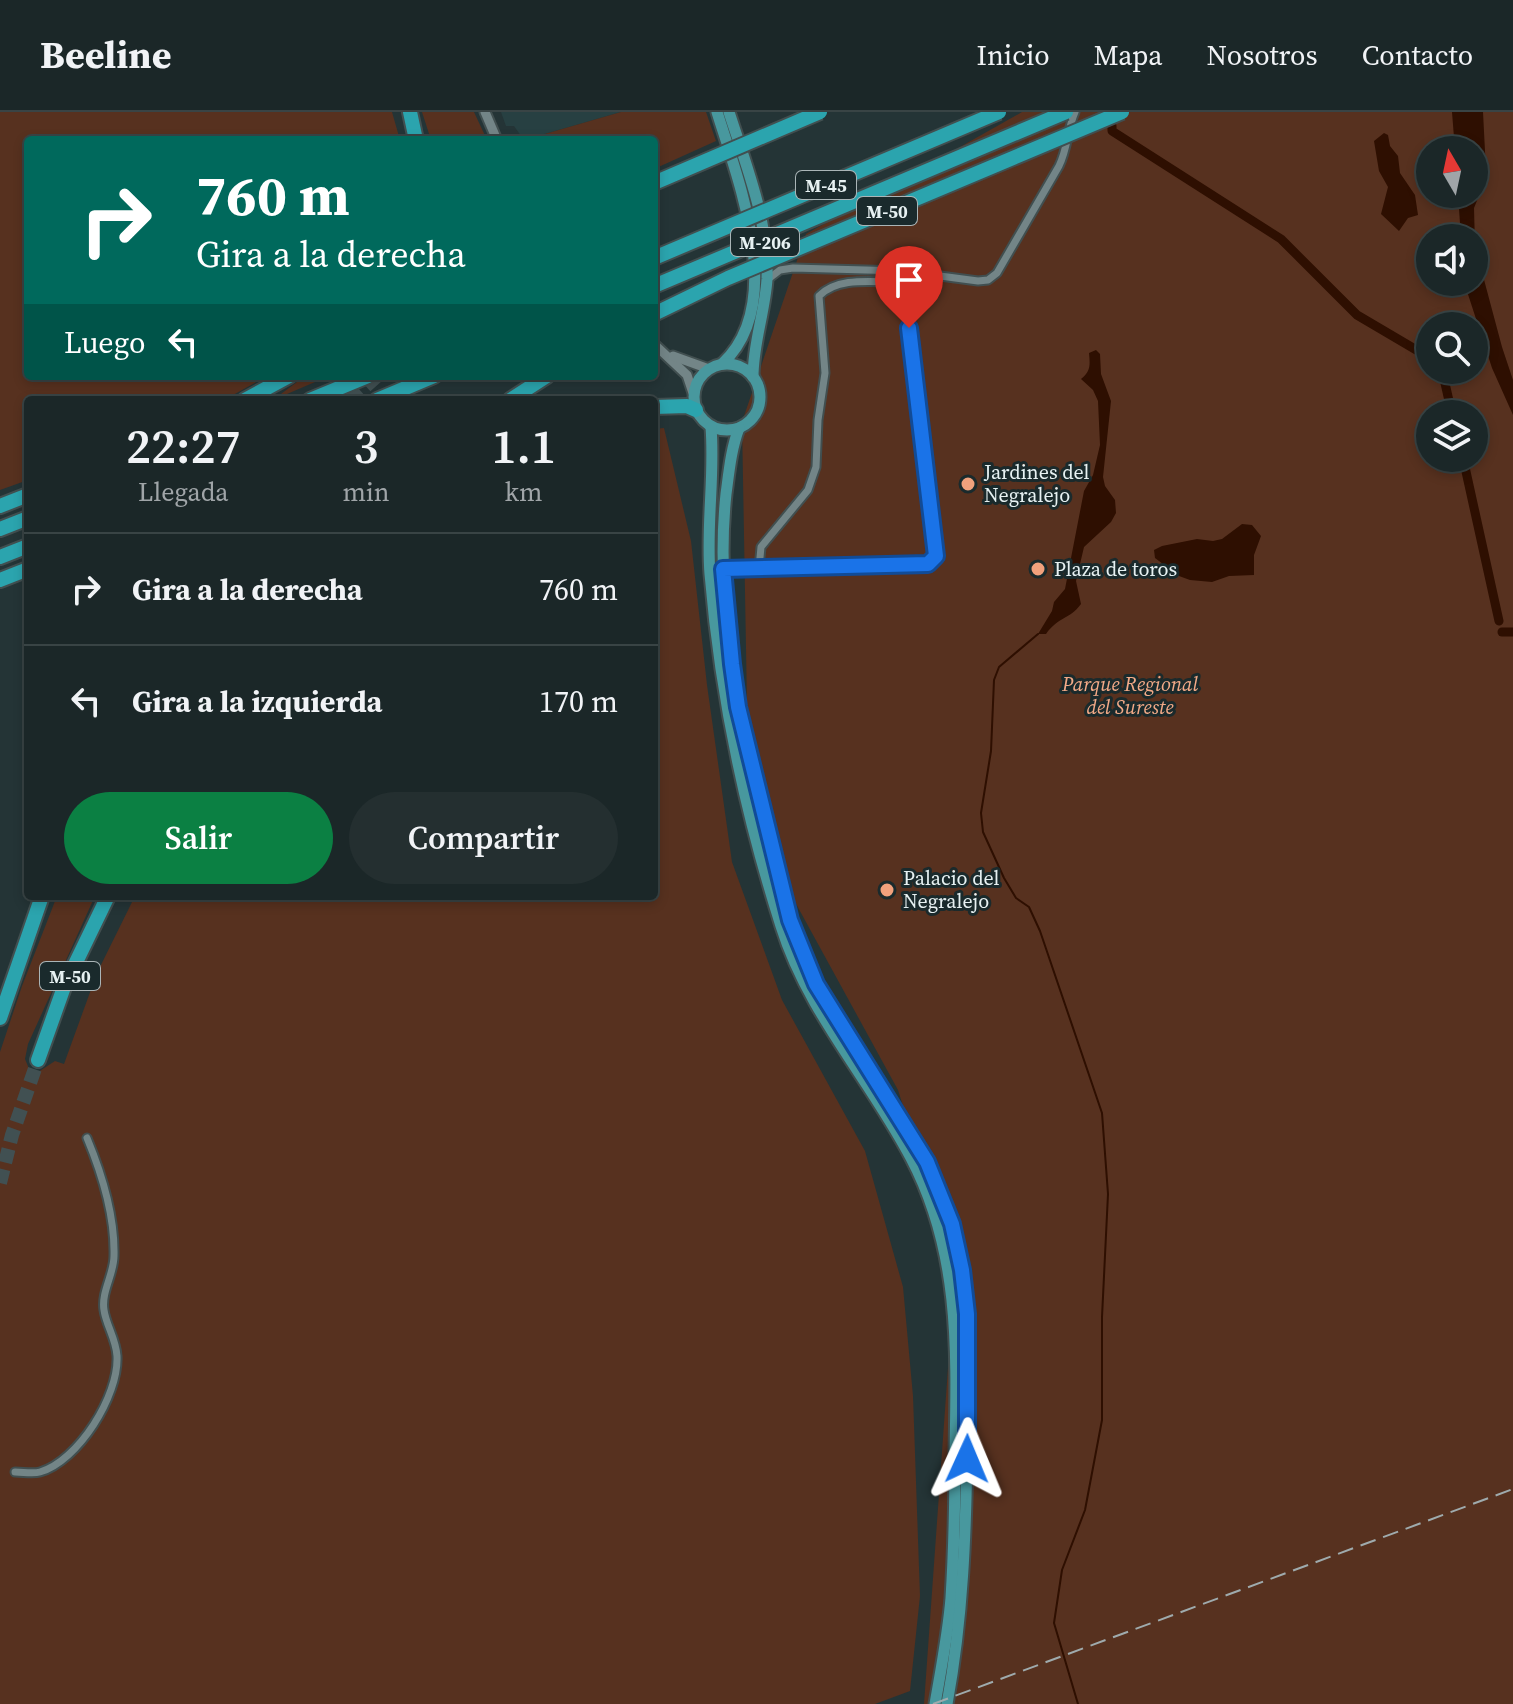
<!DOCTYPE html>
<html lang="es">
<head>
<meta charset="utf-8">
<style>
	:root { --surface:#1b2728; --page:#242f30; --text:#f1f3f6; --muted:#a0a5a8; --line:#394445; --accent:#0b8043 }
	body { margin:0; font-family:"Source Serif 4",serif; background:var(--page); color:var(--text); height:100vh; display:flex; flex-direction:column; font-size:30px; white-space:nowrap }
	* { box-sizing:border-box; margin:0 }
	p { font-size:26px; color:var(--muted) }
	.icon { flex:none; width:44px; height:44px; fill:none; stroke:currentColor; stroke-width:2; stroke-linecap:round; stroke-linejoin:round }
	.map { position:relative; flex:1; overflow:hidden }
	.details { position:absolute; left:24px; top:284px; width:634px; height:504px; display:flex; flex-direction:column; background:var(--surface); border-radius:8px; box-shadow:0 4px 12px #0003,0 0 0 2px var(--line) }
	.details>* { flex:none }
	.hud { position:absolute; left:24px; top:24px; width:634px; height:244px; border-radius:8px; box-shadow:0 4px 12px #0003,0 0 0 2px var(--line); background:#00695c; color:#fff; overflow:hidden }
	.needle { width:52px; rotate:351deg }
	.controls { position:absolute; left:1416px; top:24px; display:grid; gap:16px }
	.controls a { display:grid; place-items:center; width:72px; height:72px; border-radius:50%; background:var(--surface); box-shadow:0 4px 12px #0003,0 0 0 2px var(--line); font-size:40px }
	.pin { position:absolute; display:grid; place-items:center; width:68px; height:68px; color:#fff; margin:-82px -34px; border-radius:50% 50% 50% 0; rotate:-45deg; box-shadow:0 0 8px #0007 }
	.pin .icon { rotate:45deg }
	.me { position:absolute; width:88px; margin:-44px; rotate:1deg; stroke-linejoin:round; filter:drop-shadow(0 0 6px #0008) }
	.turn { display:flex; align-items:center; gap:28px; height:168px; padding:0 40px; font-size:36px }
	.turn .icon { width:104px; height:104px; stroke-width:2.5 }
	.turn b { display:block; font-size:56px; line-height:68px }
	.then { display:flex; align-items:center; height:76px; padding:0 40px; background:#0003; gap:16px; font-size:30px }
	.eta { display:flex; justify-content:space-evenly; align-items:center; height:136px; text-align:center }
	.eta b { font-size:48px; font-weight:600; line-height:56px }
	.button { display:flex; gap:16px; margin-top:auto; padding:16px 40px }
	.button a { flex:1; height:92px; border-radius:48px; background:var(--accent); color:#fff; font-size:32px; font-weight:600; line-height:92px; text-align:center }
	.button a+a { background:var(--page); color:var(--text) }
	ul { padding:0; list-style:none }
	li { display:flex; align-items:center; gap:24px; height:112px; padding:0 40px; border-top:2px solid var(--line) }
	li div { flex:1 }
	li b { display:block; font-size:30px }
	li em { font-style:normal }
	header { display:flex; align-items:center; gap:48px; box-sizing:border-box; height:112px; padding:0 40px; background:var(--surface); border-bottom:2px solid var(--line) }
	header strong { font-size:38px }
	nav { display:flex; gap:44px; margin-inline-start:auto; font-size:28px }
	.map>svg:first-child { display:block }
	.built { fill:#274042 }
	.green { fill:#57311f; fill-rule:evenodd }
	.water { fill:#2e0f01 }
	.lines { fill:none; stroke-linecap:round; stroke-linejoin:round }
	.stream { stroke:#2e0f01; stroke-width:2 }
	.canal { stroke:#2e0f01; stroke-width:9 }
	.motorway-tunnel { stroke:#415052; stroke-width:14; stroke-dasharray:14 7; stroke-linecap:butt }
	.minor-casing { stroke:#414f50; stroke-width:11 }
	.tertiary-casing { stroke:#414f50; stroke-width:13 }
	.primary-casing { stroke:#414f50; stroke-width:15 }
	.motorway-casing { stroke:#414f50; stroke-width:18 }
	.minor { stroke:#738587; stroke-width:7 }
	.tertiary { stroke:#738587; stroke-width:9 }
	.primary { stroke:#48989e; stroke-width:11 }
	.motorway { stroke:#2ba4ae; stroke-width:14 }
	.rail { stroke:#9fabad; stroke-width:2; stroke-dasharray:16 8; stroke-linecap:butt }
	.motorway-bridge-casing { stroke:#414f50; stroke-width:18; stroke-linecap:butt }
	.motorway-bridge { stroke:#2ba4ae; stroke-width:14 }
	.route-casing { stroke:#114b97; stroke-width:20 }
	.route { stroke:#1a73e8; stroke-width:14 }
	.poi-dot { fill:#f1a17c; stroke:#1a2a2c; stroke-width:3 }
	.labels { text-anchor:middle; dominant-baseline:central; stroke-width:6; stroke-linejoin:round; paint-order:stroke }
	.shield { fill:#1a2a2c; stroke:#aab5b7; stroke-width:2 }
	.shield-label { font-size:18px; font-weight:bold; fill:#e7f1f2 }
	.poi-label { font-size:20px; fill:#e7f1f2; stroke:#1a2a2c; text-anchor:start }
	.park-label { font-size:20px; font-style:italic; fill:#f4ab88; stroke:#1a2a2c }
</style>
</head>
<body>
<header>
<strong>Beeline</strong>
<nav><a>Inicio</a><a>Mapa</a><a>Nosotros</a><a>Contacto</a></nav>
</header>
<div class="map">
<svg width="1513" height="1592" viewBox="0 0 1513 1592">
	<rect width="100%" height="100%" fill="#243436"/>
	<path class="built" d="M501,0h120l-97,28 -10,-14h-8z"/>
	<g class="green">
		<path d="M0,0h392l8,28h-372v236h239l-43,24h-196v80l-28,10z"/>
		<path d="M422,0h52l13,28h-56z"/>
		<path d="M621,0h85l10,29 -62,28v-29h-130z"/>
		<path d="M1022,0h491v1592h-589l31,-434 -57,-180 -149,-272 -7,-396 64,-188zM1430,38h44v44h-44zM1430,126h44v44h-44zM1430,214h44v44h-44zM1430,302h44v44h-44z"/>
		<path d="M305,264h24l-56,24z"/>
		<path d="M664,316l27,113 16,144 25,177 50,138 83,151 38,136 10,109 7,200 -10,95 -35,13h-875v-652l22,-66 35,-90h38l-67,148 -3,15 7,17 23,-15 9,3 33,-91 38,-77h519v-467z"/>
	</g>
	<g class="water">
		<path d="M1452,0h31l3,59 -2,12 -10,25 1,38 27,101 11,33v35l-21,-47 -28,-86h10v-44h-13l-3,-44h16v-44h-19z"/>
		<path d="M1384,21l4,2 2,11 8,10 2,17 15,22 3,20 -10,3 -9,13 -18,-17 7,-27 -9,-16 -5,-30z"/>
		<path d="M1096,238l4,4 1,20 10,27 -8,76 2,9 10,14 1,13 -5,9 -27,25 -8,34 5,23c-12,16 -22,12 -35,30h-8l14,-23 2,-9 11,-13 19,-98 9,-16 7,-30 -2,-44 -5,-11 -12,-11c10,-8 9,-14 8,-26z"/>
		<path d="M1242,412l10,1 9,11 -7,19v20l-25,1 -17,6 -22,-2 -11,-4 -24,-18 -1,-8 8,-4 35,-7 16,2 9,-2z"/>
	</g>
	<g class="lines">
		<path class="stream" d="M1038,522l-39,33 -5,13 -3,71 -10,62 2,19 21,46 12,20 13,9 11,24 62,182 6,81 -6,123v103l-17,90 -23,60 -8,53 24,81"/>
		<g class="canal">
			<path d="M1112,14v5l169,108 76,76 73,43"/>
			<path d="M1442,258l10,44"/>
			<path d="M1463,346l36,163"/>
			<path d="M1502,520h11"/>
		</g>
		<g class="motorway-tunnel">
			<path d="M350,288l27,-24"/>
			<path d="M0,1071l12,-48 26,-75"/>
		</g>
		<g class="minor-casing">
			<g id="minor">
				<path d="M902,159l76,10 10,-1 9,-7 62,-107c9,-18 8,-36 16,-54"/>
				<path d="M759,456l2,-21 47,-57 8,-23 2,-47 7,-47 -6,-77c20,-21 58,-13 85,-14"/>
				<path d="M723,457l205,-5 8,-8 -34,-285 -109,-3 -13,2 -13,10"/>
				<path d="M15,1360c8,0 18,2 25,0 38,-11 79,-76 77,-116 -1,-17 -11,-31 -13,-46 -3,-18 10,-36 10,-54 1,-39 -12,-82 -27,-118"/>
			</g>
		</g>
		<g class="tertiary-casing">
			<g id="tertiary">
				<path d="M485,0l12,28"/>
				<path d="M654,232l33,31 6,18"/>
				<path d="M673,244l36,13"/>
			</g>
		</g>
		<g class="primary-casing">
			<g id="primary">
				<path d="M717,0c22,71 70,192 5,252"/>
				<path d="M729,0c17,53 40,110 38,167 -2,33 -14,64 -14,98"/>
				<circle cx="727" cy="285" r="33"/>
				<path d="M711,315c4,49 -5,98 -1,147 10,119 35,239 71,352 27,87 89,153 130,232 49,93 46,192 44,294 0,48 -1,98 -4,146 -3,36 -10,71 -16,106"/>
				<path d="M739,316c-8,21 -10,44 -13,66 -12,113 14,227 41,336 12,51 24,105 48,152 43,83 112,152 137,244 20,71 17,145 15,219 -1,87 -4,173 -20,259"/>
			</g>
		</g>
		<g class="motorway-casing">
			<g id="motorway">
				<path d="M410,0l6,28"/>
				<path d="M245,288l44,-24"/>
				<path d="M310,288l58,-24"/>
				<path d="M377,288l57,-24"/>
				<path d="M510,288l37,-24"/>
				<path d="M654,295l33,-1 9,4"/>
				<path d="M0,394l28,-11"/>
				<path d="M0,417l28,-11"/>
				<path d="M0,445l28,-11"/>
				<path d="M0,468l28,-11"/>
				<path d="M0,906l42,-122"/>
				<path d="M38,948l26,-73 44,-91"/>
			</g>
		</g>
		<use href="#minor" class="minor"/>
		<use href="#tertiary" class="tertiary"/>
		<use href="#primary" class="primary"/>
		<use href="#motorway" class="motorway"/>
		<path class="rail" d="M933,1592l580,-215"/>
		<g class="motorway-bridge-casing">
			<g id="motorway-bridge">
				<path d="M654,71l166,-71"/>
				<path d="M654,146l345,-146"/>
				<path d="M654,174l412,-174"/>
				<path d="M654,202l74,-36 394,-166"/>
			</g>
		</g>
		<use href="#motorway-bridge" class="motorway-bridge"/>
	</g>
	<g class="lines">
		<g class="route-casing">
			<path id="route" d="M909,216l27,228 -8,8 -205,5 9,95 6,43 52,213 26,64 111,178 25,62 10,46 5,44v145"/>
		</g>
		<use href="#route" class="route"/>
	</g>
	<g class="poi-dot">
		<circle cx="968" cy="372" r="8"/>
		<circle cx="1038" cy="457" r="8"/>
		<circle cx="887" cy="778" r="8"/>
	</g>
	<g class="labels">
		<g class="shield">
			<rect x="796" y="59" width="60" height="28" rx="6"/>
			<rect x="857" y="85" width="60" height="28" rx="6"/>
			<rect x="731" y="116" width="68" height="28" rx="6"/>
			<rect x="40" y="850" width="60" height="28" rx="6"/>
		</g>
		<g class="shield-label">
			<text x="826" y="73">M-45</text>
			<text x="887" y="99">M-50</text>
			<text x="765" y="130">M-206</text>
			<text x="70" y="864">M-50</text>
		</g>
		<g class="poi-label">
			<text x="984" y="360">Jardines del<tspan x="984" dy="23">Negralejo</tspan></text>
			<text x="1054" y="457">Plaza de toros</text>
			<text x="903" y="766">Palacio del<tspan x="903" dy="23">Negralejo</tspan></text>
		</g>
		<g class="park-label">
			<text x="1130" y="572">Parque Regional<tspan x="1130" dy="23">del Sureste</tspan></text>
		</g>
	</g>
</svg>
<div class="controls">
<a><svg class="needle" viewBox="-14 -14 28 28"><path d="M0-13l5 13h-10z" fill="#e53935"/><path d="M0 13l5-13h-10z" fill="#a0a5a8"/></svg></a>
<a><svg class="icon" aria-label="sound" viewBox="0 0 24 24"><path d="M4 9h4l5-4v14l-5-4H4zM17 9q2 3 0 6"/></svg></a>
<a><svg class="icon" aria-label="search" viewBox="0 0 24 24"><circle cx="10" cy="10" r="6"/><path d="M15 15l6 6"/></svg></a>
<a><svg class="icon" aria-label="layers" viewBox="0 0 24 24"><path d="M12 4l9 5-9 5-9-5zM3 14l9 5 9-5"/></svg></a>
</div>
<div class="pin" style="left:909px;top:216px;background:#d93025"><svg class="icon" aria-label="arrive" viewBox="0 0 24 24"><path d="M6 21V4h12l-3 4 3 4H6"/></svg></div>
<svg class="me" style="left:967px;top:1347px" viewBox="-20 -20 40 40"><path d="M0-17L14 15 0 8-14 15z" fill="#1a73e8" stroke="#fff" stroke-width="4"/></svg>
<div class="hud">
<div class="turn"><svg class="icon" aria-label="right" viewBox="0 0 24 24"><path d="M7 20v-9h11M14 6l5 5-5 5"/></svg><div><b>760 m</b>Gira a la derecha</div></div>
<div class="then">Luego<svg class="icon" aria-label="left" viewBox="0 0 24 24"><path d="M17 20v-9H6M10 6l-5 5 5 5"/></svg></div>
</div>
<section class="details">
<div class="eta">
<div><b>22:27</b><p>Llegada</p></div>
<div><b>3</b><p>min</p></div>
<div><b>1.1</b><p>km</p></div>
</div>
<ul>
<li><svg class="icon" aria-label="right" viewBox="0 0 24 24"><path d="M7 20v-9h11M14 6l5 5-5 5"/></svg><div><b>Gira a la derecha</b></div><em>760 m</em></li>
<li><svg class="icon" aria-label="left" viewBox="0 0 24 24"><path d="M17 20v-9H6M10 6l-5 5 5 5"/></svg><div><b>Gira a la izquierda</b></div><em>170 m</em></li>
</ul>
<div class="button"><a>Salir</a><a>Compartir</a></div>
</section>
</div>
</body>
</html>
